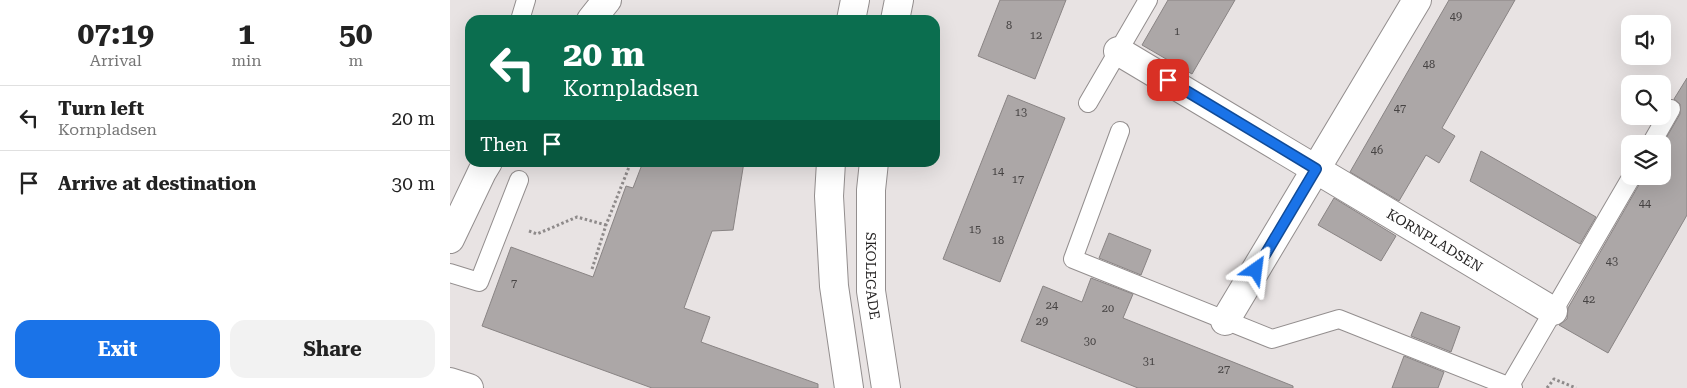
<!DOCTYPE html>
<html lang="en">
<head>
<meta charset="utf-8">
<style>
	:root { --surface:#fff; --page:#f2f2f2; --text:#222; --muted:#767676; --line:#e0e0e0; --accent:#1a73e8 }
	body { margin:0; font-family:"Roboto Serif",serif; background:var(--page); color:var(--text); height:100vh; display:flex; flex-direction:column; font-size:19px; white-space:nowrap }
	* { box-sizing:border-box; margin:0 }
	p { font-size:16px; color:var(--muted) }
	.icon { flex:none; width:28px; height:28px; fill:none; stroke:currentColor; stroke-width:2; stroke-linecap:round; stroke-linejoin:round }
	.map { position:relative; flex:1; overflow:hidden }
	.details { display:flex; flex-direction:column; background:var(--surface); width:450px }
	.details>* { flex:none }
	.guide { position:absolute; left:15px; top:15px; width:475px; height:152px; border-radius:15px; box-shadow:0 5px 20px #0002; background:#0b6e4f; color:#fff; overflow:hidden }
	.controls { position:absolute; left:1171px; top:15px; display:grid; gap:10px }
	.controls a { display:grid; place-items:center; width:50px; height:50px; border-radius:10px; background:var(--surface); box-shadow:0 5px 20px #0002; font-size:25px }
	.pin { position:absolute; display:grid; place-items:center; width:42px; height:42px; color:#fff; margin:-21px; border-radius:10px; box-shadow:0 2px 8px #0006 }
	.me { position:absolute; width:55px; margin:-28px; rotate:31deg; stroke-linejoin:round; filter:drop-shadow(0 0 4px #0008) }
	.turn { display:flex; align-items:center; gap:18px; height:105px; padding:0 15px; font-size:22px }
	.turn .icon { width:65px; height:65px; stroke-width:2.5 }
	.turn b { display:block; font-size:35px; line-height:42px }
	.then { display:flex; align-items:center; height:48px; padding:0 15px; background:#0003; gap:10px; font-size:19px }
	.eta { display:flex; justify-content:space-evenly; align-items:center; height:85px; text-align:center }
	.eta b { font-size:30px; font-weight:700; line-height:35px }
	.button { display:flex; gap:10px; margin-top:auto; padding:10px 15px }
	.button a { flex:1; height:58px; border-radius:15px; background:var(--accent); color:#fff; font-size:20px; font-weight:700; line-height:58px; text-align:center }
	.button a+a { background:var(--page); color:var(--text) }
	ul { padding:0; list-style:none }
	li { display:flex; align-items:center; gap:15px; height:65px; padding:0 15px; border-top:1px solid var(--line) }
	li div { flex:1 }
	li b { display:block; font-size:19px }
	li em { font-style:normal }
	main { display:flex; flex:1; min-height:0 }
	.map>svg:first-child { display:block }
	.building { fill:#aca7a7; stroke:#898484 }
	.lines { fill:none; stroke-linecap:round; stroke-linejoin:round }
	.service-casing { stroke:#938e8e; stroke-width:20 }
	.minor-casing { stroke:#938e8e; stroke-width:30 }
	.tertiary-casing { stroke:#938e8e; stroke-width:30 }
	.path { stroke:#8e8a8a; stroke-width:3; stroke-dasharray:2.5 2.5; stroke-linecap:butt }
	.service { stroke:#fff; stroke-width:18 }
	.minor { stroke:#fff; stroke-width:28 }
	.tertiary { stroke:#fff; stroke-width:28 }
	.route-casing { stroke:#114b97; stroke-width:12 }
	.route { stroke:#1a73e8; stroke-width:9 }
	.labels { text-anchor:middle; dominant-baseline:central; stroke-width:5; stroke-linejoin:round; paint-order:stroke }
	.number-label { font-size:11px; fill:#464343 }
	.street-label { font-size:14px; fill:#242222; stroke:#f6f0f1 }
</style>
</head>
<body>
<main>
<section class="details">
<div class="eta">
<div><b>07:19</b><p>Arrival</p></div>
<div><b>1</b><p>min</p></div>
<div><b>50</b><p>m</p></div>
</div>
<ul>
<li><svg class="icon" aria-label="left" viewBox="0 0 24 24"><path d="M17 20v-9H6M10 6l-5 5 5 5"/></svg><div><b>Turn left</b><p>Kornpladsen</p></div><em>20 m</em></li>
<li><svg class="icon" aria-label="arrive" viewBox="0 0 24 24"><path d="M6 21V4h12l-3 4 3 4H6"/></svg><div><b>Arrive at destination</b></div><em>30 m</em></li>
</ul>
<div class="button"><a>Exit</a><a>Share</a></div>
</section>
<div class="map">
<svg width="1237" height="388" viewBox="0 0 1237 388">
	<rect width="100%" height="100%" fill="#e8e3e3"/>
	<g class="building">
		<path d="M550,0h66l-31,79 -57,-23z"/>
		<path d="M718,0h67l-43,74 -50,-29z"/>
		<path d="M999,0h66l-73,128 13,8 -16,27 -13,-8 -27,46 -49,-29z"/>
		<path d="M1237,78v137l-79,138 -49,-28 8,-6 1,-11 76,-132h18v-31l18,-31v-10l-6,-5z"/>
		<path d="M558,95l57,23 -65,164 -57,-23z"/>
		<path d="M1031,151l115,66 -16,27 -110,-63z"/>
		<path d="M193,162h101l-11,68 -21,1 -28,77 26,9 -9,25 117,42v4h-166l-170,-62 29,-79 82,30 33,-91 7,2z"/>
		<path d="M884,198l62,38 -15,25 -63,-36z"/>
		<path d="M659,233l42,17 -10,25 -42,-17z"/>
		<path d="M641,278l42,16 -10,24 170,68v2h-155l-117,-47 22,-55 39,16z"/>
		<path d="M971,312l39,15 -9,25 -40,-16z"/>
		<path d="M954,356l40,16 -6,16h-46z"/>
	</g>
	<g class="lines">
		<g class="service-casing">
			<g id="service">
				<path d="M70,20l6,-20"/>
				<path d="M638,103l60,-103"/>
				<path d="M670,131l-47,128 199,80 67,-20 174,69"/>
				<path d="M1201,144l20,-35"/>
				<path d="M0,273l29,9 40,-102"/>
				<path d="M1059,387l123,-211"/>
			</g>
		</g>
		<g class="minor-casing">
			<g id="minor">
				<path d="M141,20l16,-20"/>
				<path id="s1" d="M668,51l435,260"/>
				<path d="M0,239l32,-67 6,-10"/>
				<path d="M775,321l192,-321"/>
				<path d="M0,382l19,6"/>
			</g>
		</g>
		<g class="tertiary-casing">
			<g id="tertiary">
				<path d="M401,20l4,-20"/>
				<path d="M445,20l4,-20"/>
				<path d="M381,162l-2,34 5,90 15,102"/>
				<path id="s2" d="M424,162l-3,28v101l15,97"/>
			</g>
		</g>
		<g class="path">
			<path d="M79,231l8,3 40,-17 29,8"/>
			<path d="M142,269l14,-44 25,-63"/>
			<path d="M1097,388l7,-9 22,9"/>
		</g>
		<use href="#service" class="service"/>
		<use href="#minor" class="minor"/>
		<use href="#tertiary" class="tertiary"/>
	</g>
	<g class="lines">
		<g class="route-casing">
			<path id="route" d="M718,80l148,89 -60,101"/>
		</g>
		<use href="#route" class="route"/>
	</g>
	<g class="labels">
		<g class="number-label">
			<text x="1006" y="16">49</text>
			<text x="559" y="25">8</text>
			<text x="727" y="31">1</text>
			<text x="586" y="35">12</text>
			<text x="979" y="64">48</text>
			<text x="950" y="108">47</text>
			<text x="571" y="112">13</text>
			<text x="927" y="150">46</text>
			<text x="548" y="171">14</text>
			<text x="568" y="179">17</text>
			<text x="1195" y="203">44</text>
			<text x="525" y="229">15</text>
			<text x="548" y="240">18</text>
			<text x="1162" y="261">43</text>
			<text x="64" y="283">7</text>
			<text x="1139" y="299">42</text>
			<text x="602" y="305">24</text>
			<text x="658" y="308">20</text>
			<text x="592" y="321">29</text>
			<text x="640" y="341">30</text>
			<text x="699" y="361">31</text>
			<text x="774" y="369">27</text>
		</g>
		<g class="street-label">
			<text stroke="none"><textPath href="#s1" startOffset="369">KORNPLADSEN</textPath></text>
			<text stroke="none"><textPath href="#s2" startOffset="114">SKOLEGADE</textPath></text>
		</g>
	</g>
</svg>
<div class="controls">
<a><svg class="icon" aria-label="sound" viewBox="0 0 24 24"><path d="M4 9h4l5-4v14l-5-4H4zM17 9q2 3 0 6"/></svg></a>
<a><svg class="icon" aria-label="search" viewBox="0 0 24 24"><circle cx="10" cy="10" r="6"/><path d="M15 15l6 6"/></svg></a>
<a><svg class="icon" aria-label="layers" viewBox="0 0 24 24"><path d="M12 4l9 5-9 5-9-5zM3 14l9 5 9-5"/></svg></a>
</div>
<div class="pin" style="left:718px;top:80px;background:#d93025"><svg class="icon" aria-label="arrive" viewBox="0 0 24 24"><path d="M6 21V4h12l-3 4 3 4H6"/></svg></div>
<svg class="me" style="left:806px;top:270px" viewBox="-20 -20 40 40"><path d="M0-17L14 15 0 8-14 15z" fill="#1a73e8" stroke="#fff" stroke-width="4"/></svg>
<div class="guide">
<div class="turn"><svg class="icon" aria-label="left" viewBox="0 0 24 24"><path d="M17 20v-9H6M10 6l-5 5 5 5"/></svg><div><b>20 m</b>Kornpladsen</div></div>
<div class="then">Then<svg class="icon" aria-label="arrive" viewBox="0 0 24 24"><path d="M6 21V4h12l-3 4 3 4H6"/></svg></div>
</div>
</div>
</main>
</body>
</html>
